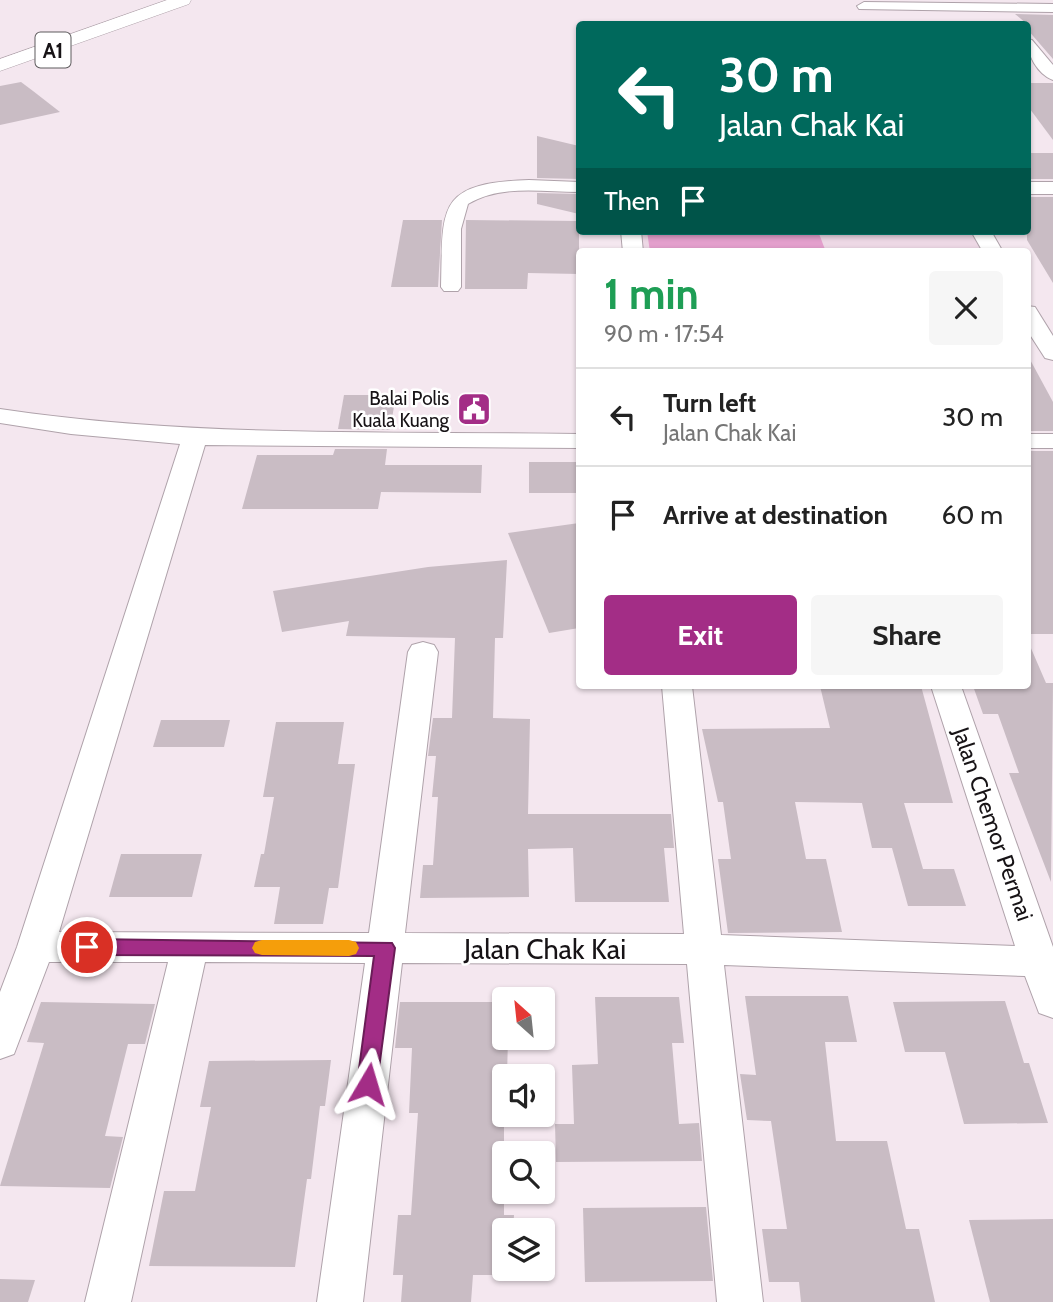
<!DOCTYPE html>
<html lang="en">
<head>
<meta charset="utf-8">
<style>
	:root { --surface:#fff; --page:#f6f6f6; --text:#222; --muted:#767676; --line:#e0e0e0; --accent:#a32d86 }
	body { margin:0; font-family:Cabin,sans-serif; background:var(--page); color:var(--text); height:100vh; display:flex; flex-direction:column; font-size:26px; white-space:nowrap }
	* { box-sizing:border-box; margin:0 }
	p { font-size:23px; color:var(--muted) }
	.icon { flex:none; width:38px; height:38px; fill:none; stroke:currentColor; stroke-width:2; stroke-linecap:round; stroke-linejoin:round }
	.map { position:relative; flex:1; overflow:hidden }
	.side { position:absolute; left:576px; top:248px; width:455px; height:441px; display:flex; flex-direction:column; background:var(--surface); border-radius:7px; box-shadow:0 2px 5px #0004 }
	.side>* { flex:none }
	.guide { position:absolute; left:576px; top:21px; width:455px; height:214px; border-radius:7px; box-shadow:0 2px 5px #0004; background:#00695c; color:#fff; overflow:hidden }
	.needle { width:46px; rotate:333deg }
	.tools { position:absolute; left:492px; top:987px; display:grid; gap:14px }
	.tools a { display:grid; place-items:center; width:63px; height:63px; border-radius:7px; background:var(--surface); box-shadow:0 2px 5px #0004; font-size:35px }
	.pin { position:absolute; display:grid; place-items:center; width:60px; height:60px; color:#fff; margin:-30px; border:4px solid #fff; border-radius:50%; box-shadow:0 2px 7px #0007 }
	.me { position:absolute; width:77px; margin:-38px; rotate:7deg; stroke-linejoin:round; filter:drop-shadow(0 0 5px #0008) }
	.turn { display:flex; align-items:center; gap:24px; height:147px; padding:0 28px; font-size:32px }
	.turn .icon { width:91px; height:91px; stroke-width:2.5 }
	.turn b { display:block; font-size:49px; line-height:60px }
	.then { display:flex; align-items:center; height:66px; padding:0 28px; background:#0003; gap:14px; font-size:26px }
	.round { display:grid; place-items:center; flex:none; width:74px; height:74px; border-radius:7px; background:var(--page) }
	.head { display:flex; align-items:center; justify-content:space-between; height:119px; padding:0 28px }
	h1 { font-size:42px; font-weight:700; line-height:52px; color:#1e9e55 }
	.button { display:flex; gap:14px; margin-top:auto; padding:14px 28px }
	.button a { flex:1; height:80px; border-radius:7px; background:var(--accent); color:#fff; font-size:28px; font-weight:700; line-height:80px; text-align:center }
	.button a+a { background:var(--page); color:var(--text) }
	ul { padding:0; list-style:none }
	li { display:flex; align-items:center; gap:21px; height:98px; padding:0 28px; border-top:2px solid var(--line) }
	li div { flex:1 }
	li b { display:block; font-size:26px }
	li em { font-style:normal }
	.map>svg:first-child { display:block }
	.built { fill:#edd8e5 }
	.green { fill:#e39fcc }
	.building { fill:#c9bcc4 }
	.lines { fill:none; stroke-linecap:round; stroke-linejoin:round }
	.minor-casing { stroke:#afa2aa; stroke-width:2 }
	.major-casing { stroke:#afa2aa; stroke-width:1 }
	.minor { fill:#fff; fill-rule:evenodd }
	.major { fill:#fff; fill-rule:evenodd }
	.route { fill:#a32d86; stroke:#6a1d57; stroke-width:2 }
	.slow { fill:#f59e0b }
	.labels { text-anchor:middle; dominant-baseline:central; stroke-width:5; stroke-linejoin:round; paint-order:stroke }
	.far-poi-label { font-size:19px; fill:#171316; stroke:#fff; text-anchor:end }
	.shield { fill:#fff; stroke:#5d5a5c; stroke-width:2 }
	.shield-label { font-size:21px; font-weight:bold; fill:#171316 }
	.street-label { font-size:23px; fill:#171316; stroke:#fff }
	.near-street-label { font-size:28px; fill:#171316; stroke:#fff }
</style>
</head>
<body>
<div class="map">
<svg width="1053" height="1302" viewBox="0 0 1053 1302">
	<rect width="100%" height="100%" fill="#f4e7ef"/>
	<path class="built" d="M636,231h341l12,21h-351z"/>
	<path class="green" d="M647,231h171l8,21h-176z"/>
	<g class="building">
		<path d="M1015,14l38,1v44l-26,-30v-5z"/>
		<path d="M21,82l12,9 27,21 -60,13v-39z"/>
		<path d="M1027,83h26v57l-26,-35z"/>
		<path d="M537,136l42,10v33l-42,-1z"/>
		<rect x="1027" y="153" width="26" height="26"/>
		<path d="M537,193l42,1v20l-42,-10z"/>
		<path d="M1027,197h26v86l-26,-43z"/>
		<path d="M403,220h39l-4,67h-47z"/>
		<path d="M466,220l113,1v53l-51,-1 -1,16h-62z"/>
		<path d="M1027,354l26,48v29h-26z"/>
		<path d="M344,395h52l-6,35 -52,-1z"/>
		<path d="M335,449h52l-2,16h97l-1,28 -100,-1 -3,17h-136l15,-54h76z"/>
		<rect x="1027" y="451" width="26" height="183"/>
		<rect x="529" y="462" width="50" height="31"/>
		<path d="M579,523v105l-30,5 -41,-100z"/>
		<path d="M507,560l-4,78h-8l-2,80 37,1 -2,95h143l3,34h-10l5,54h-94l-2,-54 -45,1 1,48 -109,1 3,-33h10l5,-68h-6l4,-41h-8l5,-38h19l3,-80 -109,-2 3,-15 -67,11 -9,-41 155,-24z"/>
		<path d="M1027,639l19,44h7l-2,199 -42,-109h10l-21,-59h-15l-10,-28h54z"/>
		<path d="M820,686h101l32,117h-49l19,66h31l12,37h-58l-16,-58h-20l-10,-45 -67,-1 11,57h20l16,73 -114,1 -10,-74h13l-8,-57h-5l-16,-73 128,-1z"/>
		<path d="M161,720h69l-6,27h-71z"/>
		<path d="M276,722h68l-6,42h17l-17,124h-9l-6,36h-49l6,-37h-26l7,-33h3l10,-57h-11z"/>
		<path d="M121,854h81l-10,43h-83z"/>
		<path d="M745,996h103l9,46h-32l11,99h51l19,88h13l16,73h-134l-2,-20h-30l-7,-53h25l-16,-108 -24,-1 -7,-46 16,1z"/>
		<path d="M595,997h84l5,46h-12l7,81 20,-1 3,38 -146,1 -1,-38h19l-2,-59 26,-1z"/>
		<path d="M1005,1001l19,62h5l19,60 -84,1 -19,-72h-40l-12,-50z"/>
		<path d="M41,1002l114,2 -10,40h-17l-23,92 18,1 -13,51 -110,-2 44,-143 -17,-1z"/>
		<path d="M400,1002h104v36h4l-1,38h-3v139h10l-1,15h-9v39h9v6h-40l-2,27h-70l2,-27h-10l5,-60h13l7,-102h-9l3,-65h-17z"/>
		<path d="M331,1060l-6,46h-5l-9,73h-4l-12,88 -146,-1 15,-75h31l16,-84h-11l9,-46z"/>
		<path d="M706,1207l7,74 -128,1 -2,-74z"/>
		<path d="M1053,1219v83h-63l-21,-82z"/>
		<path d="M0,1279l35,1 -7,22h-28z"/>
	</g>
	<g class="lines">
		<g class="minor-casing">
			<g id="minor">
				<path d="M864,2l189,2v8l-194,-3 -2,-3z"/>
				<path d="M1027,39l5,1 21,25v15c-16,-6 -26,-26 -26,-41z"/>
				<path d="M529,180l50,2v10c-37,0 -78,-8 -111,12l-7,25v58l-3,4h-14l-3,-4c2,-80 -5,-104 88,-107z"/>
				<rect x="1027" y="182" width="26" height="12"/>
				<path d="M621,231h20l2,21h-20z"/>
				<path d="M971,231h20l12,21h-20z"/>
				<path d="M1027,306l8,1 18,29v24l-8,-2 -18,-28z"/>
				<path d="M0,409c193,29 385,22 579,25v14l-374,-3 -146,487 310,1 39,-281 4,-7 11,-3 11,3 4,7 -33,281 279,1 -22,-248h30l29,249 294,11 -84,-260h30l92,261v71l-14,-5 -14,-37 -301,-11 39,337h-46l-30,-338 -285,-1 -39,339h-46l48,-339 -160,-1 -74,340h-46l83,-340h-119l-35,92 -14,5v-67l17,-45 163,-503 -109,-10 -71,-11z"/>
				<rect x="1027" y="434" width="26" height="14"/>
			</g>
		</g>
		<g class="major-casing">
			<path id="major" d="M167,0h24l-2,4 -189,67v-12z"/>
		</g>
		<use href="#minor" class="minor"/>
		<use href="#major" class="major"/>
	</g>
	<path class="route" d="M87,939l305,4 3,5 -19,143 -8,3 -8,-3 -3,-7 17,-128 -287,-1 -7,-3 -3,-5 3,-6z"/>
	<path class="slow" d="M262,940h87l7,2 3,6 -3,6 -7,2 -87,-1 -7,-2 -3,-5 3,-6z"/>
	<defs>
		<g id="civic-square" transform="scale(1.75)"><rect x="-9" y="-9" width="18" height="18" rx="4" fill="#a32d86" stroke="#fff"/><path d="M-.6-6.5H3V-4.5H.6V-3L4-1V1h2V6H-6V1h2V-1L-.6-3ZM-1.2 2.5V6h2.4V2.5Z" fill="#fff"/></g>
	</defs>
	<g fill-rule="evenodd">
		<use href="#civic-square" x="474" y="409"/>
	</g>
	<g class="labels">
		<g class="far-poi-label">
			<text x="449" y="398">Balai Polis<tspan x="449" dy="22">Kuala Kuang</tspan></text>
		</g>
		<rect class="shield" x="35.5" y="32.5" width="35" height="35" rx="5"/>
		<g class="shield-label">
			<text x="53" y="50">A1</text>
		</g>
		<g class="street-label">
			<text transform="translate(993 824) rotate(71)">Jalan Chemor Permai</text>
		</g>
		<g class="near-street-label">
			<text x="545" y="949">Jalan Chak Kai</text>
		</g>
	</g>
</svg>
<div class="tools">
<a><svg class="needle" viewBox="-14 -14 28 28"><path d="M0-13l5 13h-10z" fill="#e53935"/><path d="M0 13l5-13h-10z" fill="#767676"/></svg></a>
<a><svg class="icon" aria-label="sound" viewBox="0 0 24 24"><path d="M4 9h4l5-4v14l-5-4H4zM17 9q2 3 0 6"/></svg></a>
<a><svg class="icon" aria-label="search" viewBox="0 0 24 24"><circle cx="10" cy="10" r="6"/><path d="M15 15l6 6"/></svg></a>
<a><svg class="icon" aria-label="layers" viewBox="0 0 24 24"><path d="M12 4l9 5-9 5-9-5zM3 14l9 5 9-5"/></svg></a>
</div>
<div class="pin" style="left:87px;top:947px;background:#d93025"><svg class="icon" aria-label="arrive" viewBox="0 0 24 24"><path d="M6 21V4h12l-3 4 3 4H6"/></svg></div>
<svg class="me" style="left:368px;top:1084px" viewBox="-20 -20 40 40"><path d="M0-17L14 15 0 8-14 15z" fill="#a32d86" stroke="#fff" stroke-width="4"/></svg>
<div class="guide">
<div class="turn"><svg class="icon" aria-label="left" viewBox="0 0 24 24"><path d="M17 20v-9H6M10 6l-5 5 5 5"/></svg><div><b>30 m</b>Jalan Chak Kai</div></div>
<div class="then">Then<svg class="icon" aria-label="arrive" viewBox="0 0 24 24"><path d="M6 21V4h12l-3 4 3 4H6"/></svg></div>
</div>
<section class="side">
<div class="head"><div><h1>1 min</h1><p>90 m · 17:54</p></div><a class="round"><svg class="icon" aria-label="close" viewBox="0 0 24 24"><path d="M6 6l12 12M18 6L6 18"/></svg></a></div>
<ul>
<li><svg class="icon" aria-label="left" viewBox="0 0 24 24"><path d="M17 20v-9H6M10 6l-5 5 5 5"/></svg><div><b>Turn left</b><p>Jalan Chak Kai</p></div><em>30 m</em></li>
<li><svg class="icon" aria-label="arrive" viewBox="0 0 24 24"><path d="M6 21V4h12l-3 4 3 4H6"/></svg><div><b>Arrive at destination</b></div><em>60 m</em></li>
</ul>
<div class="button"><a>Exit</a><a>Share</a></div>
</section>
</div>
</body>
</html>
